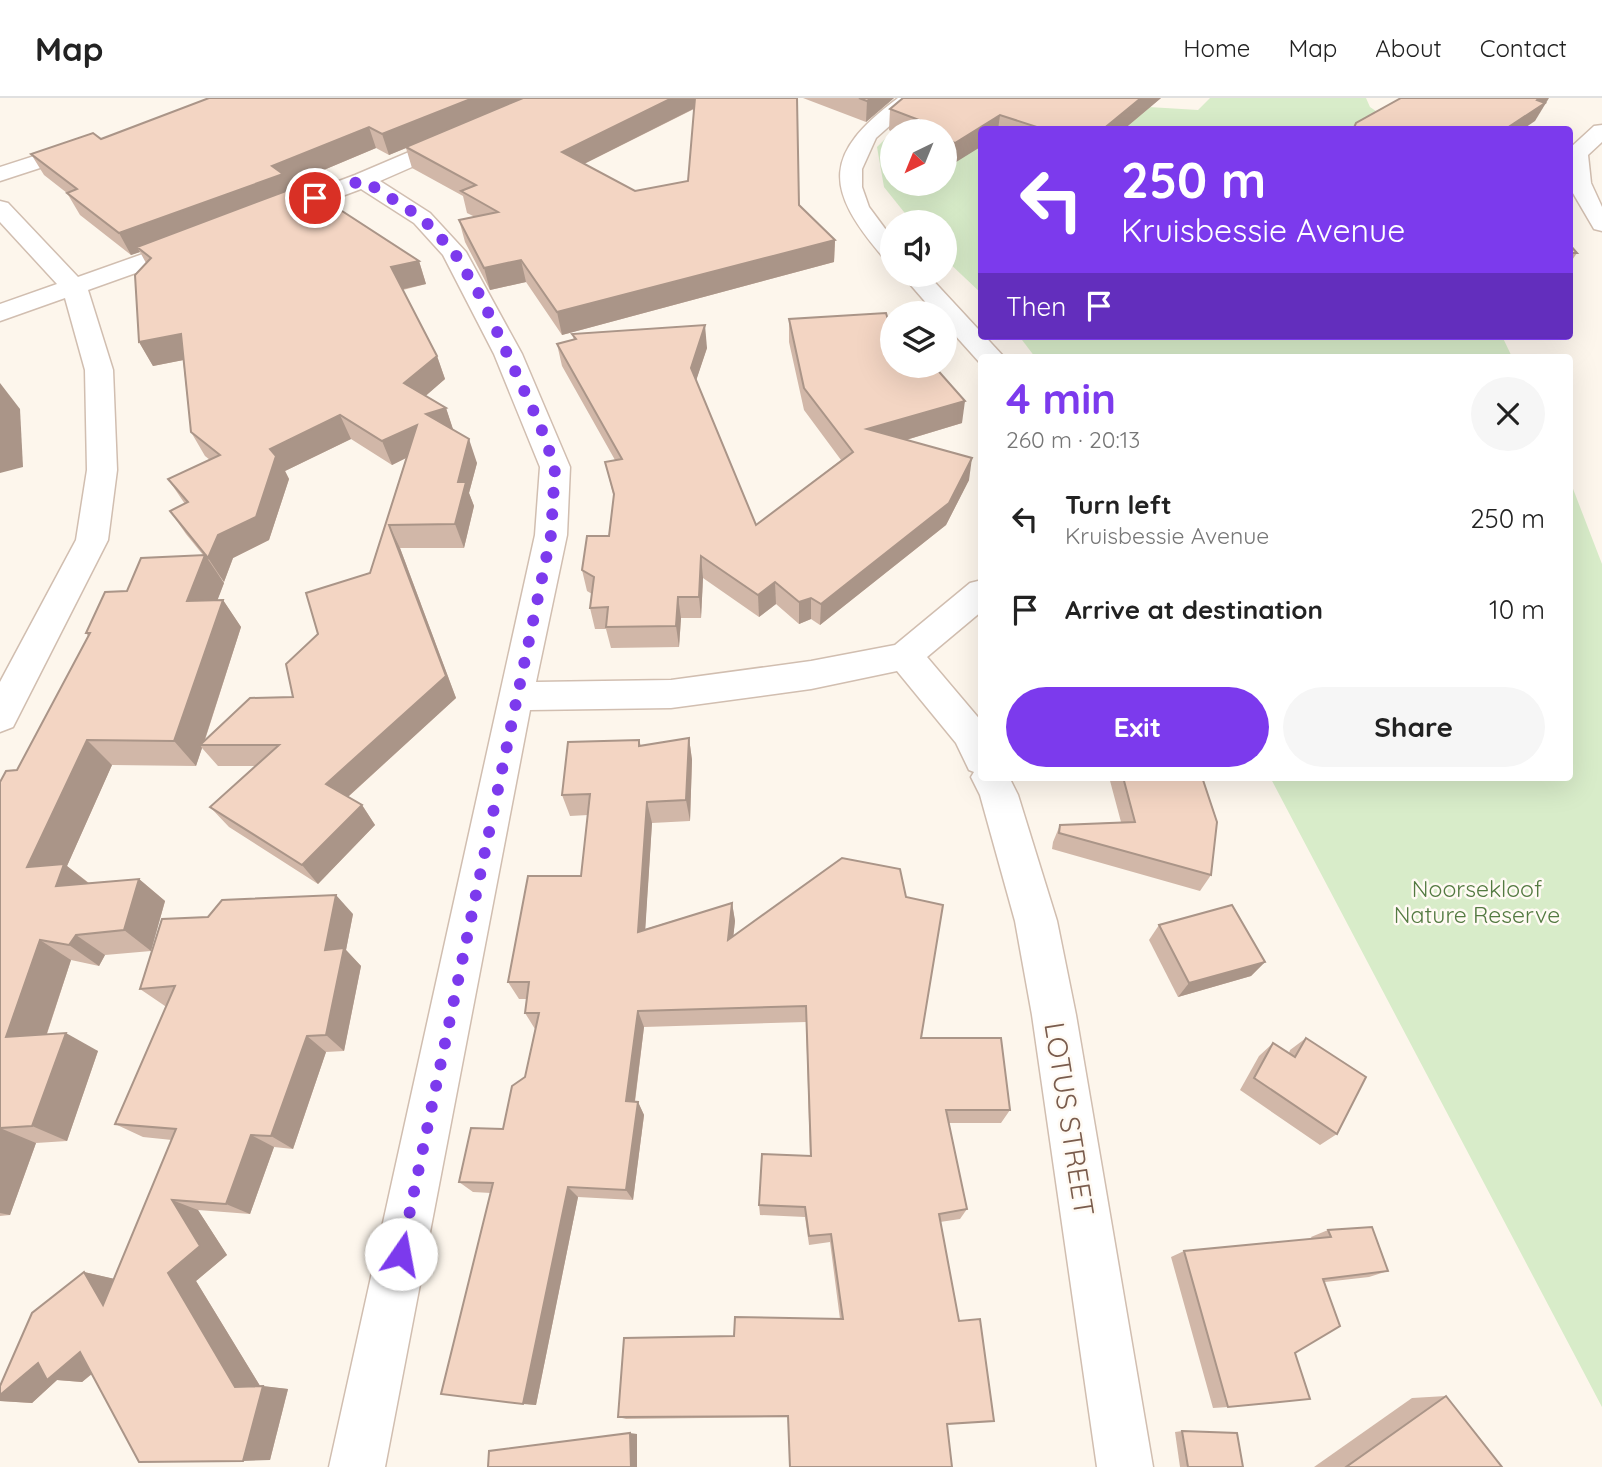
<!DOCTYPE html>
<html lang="en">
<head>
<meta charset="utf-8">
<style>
	:root { --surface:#fff; --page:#f6f6f6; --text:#222; --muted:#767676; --line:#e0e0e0; --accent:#7c3aed }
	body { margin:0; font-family:Quicksand,sans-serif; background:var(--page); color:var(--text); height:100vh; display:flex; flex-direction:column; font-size:26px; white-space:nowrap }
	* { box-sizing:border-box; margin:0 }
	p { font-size:23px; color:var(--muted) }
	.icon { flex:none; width:38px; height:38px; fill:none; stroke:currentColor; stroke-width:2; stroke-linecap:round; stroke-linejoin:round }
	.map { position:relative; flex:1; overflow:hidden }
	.drawer { position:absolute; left:978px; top:256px; width:595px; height:427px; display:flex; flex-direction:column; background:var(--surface); border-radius:7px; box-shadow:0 7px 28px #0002 }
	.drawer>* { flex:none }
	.hud { position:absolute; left:978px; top:28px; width:595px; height:214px; border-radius:7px; box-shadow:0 7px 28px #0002; background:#7c3aed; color:#fff; overflow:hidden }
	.needle { width:46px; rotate:223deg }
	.tools { position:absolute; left:880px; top:21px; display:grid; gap:14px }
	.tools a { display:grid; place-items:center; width:77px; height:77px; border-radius:50%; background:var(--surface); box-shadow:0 7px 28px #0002; font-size:35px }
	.pin { position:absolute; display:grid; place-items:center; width:60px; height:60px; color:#fff; margin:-30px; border:4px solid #fff; border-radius:50%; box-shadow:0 2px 7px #0007 }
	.me { position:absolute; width:77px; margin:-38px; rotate:12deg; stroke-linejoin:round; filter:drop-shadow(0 0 5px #0008) }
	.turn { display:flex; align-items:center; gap:24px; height:147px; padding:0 28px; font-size:32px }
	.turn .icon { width:91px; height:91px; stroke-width:2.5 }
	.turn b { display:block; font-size:49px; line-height:60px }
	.then { display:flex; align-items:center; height:66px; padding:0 28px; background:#0003; gap:14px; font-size:26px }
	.round { display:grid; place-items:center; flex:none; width:74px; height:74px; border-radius:37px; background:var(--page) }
	.overview { display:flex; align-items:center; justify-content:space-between; height:119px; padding:0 28px }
	h1 { font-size:42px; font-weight:700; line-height:52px; color:var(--accent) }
	.primary-button { display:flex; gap:14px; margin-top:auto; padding:14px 28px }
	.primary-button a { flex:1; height:80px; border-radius:42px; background:var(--accent); color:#fff; font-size:28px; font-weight:700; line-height:80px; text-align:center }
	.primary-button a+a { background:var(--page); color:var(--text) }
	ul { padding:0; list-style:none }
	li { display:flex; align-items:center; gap:21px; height:91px; padding:0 28px }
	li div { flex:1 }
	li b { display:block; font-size:26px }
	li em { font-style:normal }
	header { display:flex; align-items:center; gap:42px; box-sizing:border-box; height:98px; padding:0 35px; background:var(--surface); border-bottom:2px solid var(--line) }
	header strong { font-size:33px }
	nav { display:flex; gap:38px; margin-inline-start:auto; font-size:24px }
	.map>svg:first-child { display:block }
	.green { fill:#d8ecc9 }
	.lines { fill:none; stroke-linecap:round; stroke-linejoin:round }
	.minor-casing { stroke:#d1beb0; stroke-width:3 }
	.minor { fill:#fff; fill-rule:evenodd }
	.wall { fill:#d1b7a8; fill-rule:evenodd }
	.shaded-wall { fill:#aa9588 }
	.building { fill:#f3d5c3; stroke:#aa9588; stroke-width:2 }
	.route { stroke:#7c3aed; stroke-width:12; stroke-dasharray:0 21.6 }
	.labels { text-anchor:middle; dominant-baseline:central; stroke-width:5; stroke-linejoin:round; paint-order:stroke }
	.park-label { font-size:23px; fill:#537a41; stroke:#fffaf3 }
	.near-street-label { font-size:28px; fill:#7a5c4d; stroke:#fffaf3 }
</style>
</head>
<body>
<header>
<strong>Map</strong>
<nav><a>Home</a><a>Map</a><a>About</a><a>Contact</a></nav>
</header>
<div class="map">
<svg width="1602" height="1369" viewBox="0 0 1602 1369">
	<rect width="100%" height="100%" fill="#fdf6ec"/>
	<g class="green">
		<path d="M1210,0h156l4,9 32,22 -318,1 32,-25 82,5z"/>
		<path d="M909,18l73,24v154l-37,-35v-37h-33l-28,-35 -7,-40 15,-15v52h53v-53z"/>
		<path d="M1019,238h483l10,21h-477z"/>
		<path d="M1570,383l32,83v843l-332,-630h300z"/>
	</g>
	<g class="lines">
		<g class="minor-casing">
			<g id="minor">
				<path d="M536,0h27l-3,4 -180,79 50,32 36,39 56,102 48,113 -3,68 -31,147 135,-2 140,-19 84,-16 75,-62 12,-3v31l-55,46 55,65v55h27l9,18 39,126 19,94 77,452h-56l-65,-452 -17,-94 -35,-126 -9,-18 3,-5 -5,-2 -13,-27 -59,-72 -86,18 -140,19 -141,2 -145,757h-56l206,-932 5,-68 -46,-113 -51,-99 -29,-32 -53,-34 -83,31h-16l-4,-5 4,-5 93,-35z"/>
				<path d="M898,0h23l-45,40 -14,31v18l7,20 23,31v21l-9,-2c-59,-69 -60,-103 15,-159z"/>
				<path d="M1602,27v17l-14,13 3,28 11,24v24l-8,-2 -24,-41v-40l24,-22z"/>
				<path d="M84,42l11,6 -3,5 -92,30v-14z"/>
				<path d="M0,103l8,2 70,74 107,-38h18l3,5 -3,5 -115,41 25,80 4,100 -9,70 -95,187 -13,5v-50l76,-142 11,-70 -2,-100 -20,-72 -65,23v-17l57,-20 -57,-62z"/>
				<path d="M902,177h26l76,82h-22l-2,6 -35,-39v-11h-10z"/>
			</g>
		</g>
		<use href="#minor" class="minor"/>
	</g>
	<g class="wall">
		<path d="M797,0l2,107 36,35 -1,22 -272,73 -36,-53 -36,8 -25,-48 -6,-22 16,-3 -8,-4 -4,-17 -51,-28 -6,-20 -17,7 -13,-7 -88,37 2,5 129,71 7,23 -23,6 34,66 8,23 -20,17 21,12 7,22 24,33 -8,30 5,13 -10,42h-64l56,150 -108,99 14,8 13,20 -57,59 -89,-57 -19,-20 46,-41h-38l-16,-18 -6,18 -84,-1 -45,101 22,17 50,-4 26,22 -14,50 -46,4 -6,11 -28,-6 -24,74 51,17 -31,90 -31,2 -26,72 -10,1v-434l17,-12 71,-134 -2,-3 41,-42 76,-36 -17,-21 -16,-23 15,-7 -17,-25 42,-19 -5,-4 -14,-24 -8,-72 -30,6 -14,-24 7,-79 -6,-11 -9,3 -51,-40 -13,-22 -23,-18 -13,-21 70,-15zM694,11l-6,72 -53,10 -51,-27zM351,341l41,26 14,-7 -36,115 -52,61 -25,63 -88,43 36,-113 -18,-27h-6l7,-17 -6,-9 6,8 9,-24 36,-18 20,-61 -4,-8z"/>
		<path d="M803,0h91l-28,24z"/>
		<path d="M1161,0l-38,32h-141l-29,34 -8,-2v-31l-53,1 -3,-2 1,-21z"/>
		<path d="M1570,147l7,8 -7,10z"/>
		<path d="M789,221l103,47 70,57 -56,17 63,40 -23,45 -126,100 -9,-6 -12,5 -23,-20 -17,13 -56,-39 -2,40h-20l-2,29 -68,1 -5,-19h-11l-5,-21 2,-14 -5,-3 -5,-21 27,-34 5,-38 -9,-36 10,-2 -53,-94 -5,-22 17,-4 -2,-6 135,14 -11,32 60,145 85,-65 -37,-50 -15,-68z"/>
		<path d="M689,640l3,22 -2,61 -38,2 -7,106 87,-26 3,18 -2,16 188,101 89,72 -9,13h-52l18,86 -7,10 -20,3 -152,195 -162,2 -8,-2 116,-81 106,-17 -10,-77 -21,3 -4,-28 -45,-2 -1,-10 51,-49 -4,-134 -162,5 -9,75h3l6,13 -11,85 -55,-3 -42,208 -95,-11 50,-201 -18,-1 -14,-10 44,-53 22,-52 10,-48 -10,-16 2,-14h-8l-11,-17 73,-106 7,-61 -18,1 -8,-21 77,-55 2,6z"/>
		<path d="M1109,679h93l9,98 -11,16 -148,-42 1,-7 7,-17 61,-3z"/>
		<path d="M353,816l-7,36 15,16 -17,85 -18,1 -33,97 -19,-2 -24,67 -52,-4 29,45 -31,26 64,105 28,3 -18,71 -178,-86 -10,8 -25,-2 -25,23 -32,-2v-15l84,-114 30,7 58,-139 -29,-3 -28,-13 51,-118h-1l-25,-17z"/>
		<path d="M1159,827l106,37 -14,14 -73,21 -29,-57z"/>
		<path d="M1306,940l31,96 -17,11 -80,-55 19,-34 14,-13 16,10 1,-3z"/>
		<path d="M1328,1132l60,41 -19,6 -44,5 -30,71 -67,54 -15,1 -42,-151 13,-6 128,-12 -1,-2z"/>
		<path d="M1446,1298l56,71h-188l98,-69z"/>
		<path d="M1182,1333l61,36h-63l-5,-35z"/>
	</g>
	<g class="shaded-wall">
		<path d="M473,0h56l-123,49v1l-17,7 -7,-21z"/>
		<path d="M672,0h24l1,9 -131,66 -4,-21z"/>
		<path d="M871,0h23l-28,24 1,-21z"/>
		<path d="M1141,0h20l-38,32h-21z"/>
		<path d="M1539,0h10l-14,23 -13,9h-19z"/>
		<path d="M1000,17l-2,15h-16v16l-29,18 2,-21z"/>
		<path d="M369,29l7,21 -88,37 4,10 -155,52 3,5 -9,3 -12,-22 153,-67z"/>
		<path d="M835,142l-1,22 -272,73 -5,-23z"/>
		<path d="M521,162l5,22 -36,8 -6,-22z"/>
		<path d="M419,163l7,23 -27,6 -8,-23z"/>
		<path d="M705,227l2,23 -14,42 -2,-22z"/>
		<path d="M181,236l13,24 -41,8 -14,-24z"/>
		<path d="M437,258l8,23 -32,28 -9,-24z"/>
		<path d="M0,285l20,26 3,58 -23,6z"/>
		<path d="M965,303l-3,22 -96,29 1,-23z"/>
		<path d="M446,310l8,24 -28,-18z"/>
		<path d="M340,317l11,24 -66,32 4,8 -20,61 -36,18 -9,24 -16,-24 10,-23 52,-86z"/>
		<path d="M417,327l9,23 -34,17 -10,-24z"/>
		<path d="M469,341l8,24 -8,30 5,13 -10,42 -9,-24 3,-42z"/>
		<path d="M972,360l-3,22 -23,45 -126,100 1,-21z"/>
		<path d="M389,427l11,23 56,150 -116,106 -14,-20z"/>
		<path d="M205,457l19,28 -17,45 -20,-27z"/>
		<path d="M701,458l2,22 -2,40 -2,-21z"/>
		<path d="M775,484l1,22 -17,13 -1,-22z"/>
		<path d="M678,499l3,21 -2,29 -3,-21z"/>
		<path d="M811,500v21l-12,5v-22z"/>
		<path d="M223,502l18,27 -38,118h-3l2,3 -6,18 -22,-25z"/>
		<path d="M689,640l3,22 -2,61 -4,-21z"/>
		<path d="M87,642l25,25 -45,101 25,20 -7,22 -58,-41z"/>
		<path d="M647,704l5,21 -8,127 -6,-18z"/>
		<path d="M362,707l13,20 -57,59 -16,-19z"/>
		<path d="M139,781l26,22 -14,50 -27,-21z"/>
		<path d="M336,797l17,19 -7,36 15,16 -17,85 -18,-16 -1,-85z"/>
		<path d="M732,805l3,18 -4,37 -3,-18z"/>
		<path d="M76,837l29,20 -6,11 -30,-21z"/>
		<path d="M40,842l31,20 -31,94 -34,-17z"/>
		<path d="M1265,864l-14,14 -73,21 11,-14z"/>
		<path d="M638,913l6,16 -11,88 -7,-14z"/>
		<path d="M66,935l32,18 -31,90 -35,-15z"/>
		<path d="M307,938l19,16 -33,97 -22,-13z"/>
		<path d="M638,1004l6,13 -11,85 -7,-10z"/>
		<path d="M0,1030l36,15 -26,72 -10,-2z"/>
		<path d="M251,1037l23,12 -24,67 -24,-10z"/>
		<path d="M568,1089l10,10 -42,208 -13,-1z"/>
		<path d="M172,1102l26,10 29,45 -31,26 66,108 -27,-2 -67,-114z"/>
		<path d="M84,1174l31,7 -12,26z"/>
		<path d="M80,1254l33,4 -31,26 -25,-2 -25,23 -32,-2v-6l38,-32z"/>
		<path d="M263,1288l25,3 -18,71 -27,1z"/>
		<path d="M630,1335l7,1v33h-6z"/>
	</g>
	<g class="building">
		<path d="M209,0h264l-91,36 -13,-7 -97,39 11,8 -164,59 -52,-40 10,-4 -46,-35 62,-21 8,6z"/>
		<path d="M523,0h149l-110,54 73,39 53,-10 7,-83h102l2,107 36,35 -278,72 -36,-52 -37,8 -25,-48 39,-8 -37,-21 15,-6 -70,-38z"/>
		<path d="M859,0h12l-4,3z"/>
		<path d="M903,0h238l-39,32h-56l-46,-15 -45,28 -10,-4v-8h-23l-13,-5 10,-6 -29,-11z"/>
		<path d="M1401,0h138l-2,2 8,3 -41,27h-151l3,-7z"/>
		<path d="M302,87l117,76 -28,6 46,89 -33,27 42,25 -20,6 43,25 -11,43h8l-11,42 -66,1 57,151 -120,108 36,21 -60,60 -92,-58 69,-62h-79l50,-47 43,-1 -7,-33 32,-30 -12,-41 64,-20 47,-148 -35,16 -42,-26 -70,34 6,7 -20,61 -38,18 -10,23 -38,-47 18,-9 -20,-23 52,-24 -29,-23 -10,-98 -42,8 -4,-67 16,-17 -14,-11z"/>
		<path d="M1570,147l7,8h-7z"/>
		<path d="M886,215l6,21v32h42l31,35 -98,28 105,29 -23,45 -128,101 -10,-6 -12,4 -24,-20 -17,13 -57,-39 -2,41h-21l-2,29 -70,1 2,-20 -18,1 4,-31 -12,-7 5,-34h22l5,-42 -9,-32 17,-3 -65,-115 19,-5 -4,-5 133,-9 -14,43 65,157 97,-73 -49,-64 -15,-69z"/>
		<path d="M205,457l-18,46 36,-1 -49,141 -87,-1 -60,127 37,-3 -8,22 83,-7 -15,51 -48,5 -7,10 -29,-5 -34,97 60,-4 -34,93 -32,2v-346l6,-11 11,-1 73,-137h-4l19,-41 22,-1 14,-33z"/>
		<path d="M689,640l-3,62 -39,2 -9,130 94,-29 -4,37 114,-82 58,11 6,28 37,8 -22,133h80l9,72h-64l21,99 -28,5 20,107 21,-2 14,102 -47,3 5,43h-162l-2,-51 -170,1 6,-79 110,-2 1,-19 108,2 -12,-85 -22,2 -4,-29 -46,-2 3,-51 49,2 -5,-150 -168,5 -12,90 12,1 -12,88 -58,-3 -45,217 -82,-10 52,-211 -34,-1 12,-54 32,1 9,-43 13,-9 14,-64h-14l4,-31h-21l20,-106h53l9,-82 -28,1 6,-53 71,-2v6z"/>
		<path d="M1123,679h79l15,45 -6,53 -152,-42 1,-8 75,-3z"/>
		<path d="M336,797l-11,55 19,-2 -18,87 -19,1 -36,100 -20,-1 -25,69 -54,-4 28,46 -32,27 67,114 28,-1 -20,75 -104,1 -59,-110 -33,28 -9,-17 -38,32v-9l32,-73 52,-41 19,33 73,-176 -61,-5 60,-138 -35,3 22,-70 46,-2 14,-17z"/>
		<path d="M1232,807l33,57 -76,21 -30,-58z"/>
		<path d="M1306,940l60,39 -29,57 -83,-56 19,-35 22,14z"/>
		<path d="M1372,1129l16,44 -65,8 17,47 -45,27 15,46 -82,8 -44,-156 147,-14 -3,-7z"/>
		<path d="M1446,1298l56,71h-156z"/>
		<path d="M1182,1333l55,2 6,34h-55z"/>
		<path d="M630,1335l1,34h-143l1,-16z"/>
	</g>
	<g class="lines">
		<path class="route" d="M315,100l48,-18 59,38 32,34 28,47 58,126 15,42 -4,68 -150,719"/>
	</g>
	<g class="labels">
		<g class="park-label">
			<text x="1477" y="790">Noorsekloof<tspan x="1477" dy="26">Nature Reserve</tspan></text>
		</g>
		<g class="near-street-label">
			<text transform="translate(1070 1021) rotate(81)">LOTUS STREET</text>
		</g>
	</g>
</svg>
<div class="tools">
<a><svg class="needle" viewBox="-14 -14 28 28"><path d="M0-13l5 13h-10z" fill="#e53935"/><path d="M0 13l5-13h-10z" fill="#767676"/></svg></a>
<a><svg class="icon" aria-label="sound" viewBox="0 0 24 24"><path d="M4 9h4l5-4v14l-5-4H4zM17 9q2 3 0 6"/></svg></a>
<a><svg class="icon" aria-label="layers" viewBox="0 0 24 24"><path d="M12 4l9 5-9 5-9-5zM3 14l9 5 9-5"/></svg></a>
</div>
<div class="pin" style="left:315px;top:100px;background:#d93025"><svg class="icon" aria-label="arrive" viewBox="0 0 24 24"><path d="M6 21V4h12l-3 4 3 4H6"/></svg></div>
<svg class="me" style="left:401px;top:1156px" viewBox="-20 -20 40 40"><circle r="19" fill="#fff"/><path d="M0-13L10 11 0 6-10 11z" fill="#7c3aed"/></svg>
<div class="hud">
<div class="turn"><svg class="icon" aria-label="left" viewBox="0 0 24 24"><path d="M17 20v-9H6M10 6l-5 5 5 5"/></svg><div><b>250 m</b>Kruisbessie Avenue</div></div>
<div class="then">Then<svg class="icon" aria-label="arrive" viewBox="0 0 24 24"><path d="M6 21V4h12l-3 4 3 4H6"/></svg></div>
</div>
<section class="drawer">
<div class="overview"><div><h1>4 min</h1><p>260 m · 20:13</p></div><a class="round"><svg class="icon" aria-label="close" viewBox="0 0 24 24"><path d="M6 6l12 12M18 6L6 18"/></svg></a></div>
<ul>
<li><svg class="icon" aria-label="left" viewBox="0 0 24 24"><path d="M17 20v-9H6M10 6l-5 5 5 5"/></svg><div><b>Turn left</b><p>Kruisbessie Avenue</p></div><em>250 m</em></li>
<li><svg class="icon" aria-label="arrive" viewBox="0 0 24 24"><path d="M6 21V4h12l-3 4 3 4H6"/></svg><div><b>Arrive at destination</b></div><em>10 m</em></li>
</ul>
<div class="primary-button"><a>Exit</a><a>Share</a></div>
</section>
</div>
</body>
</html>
